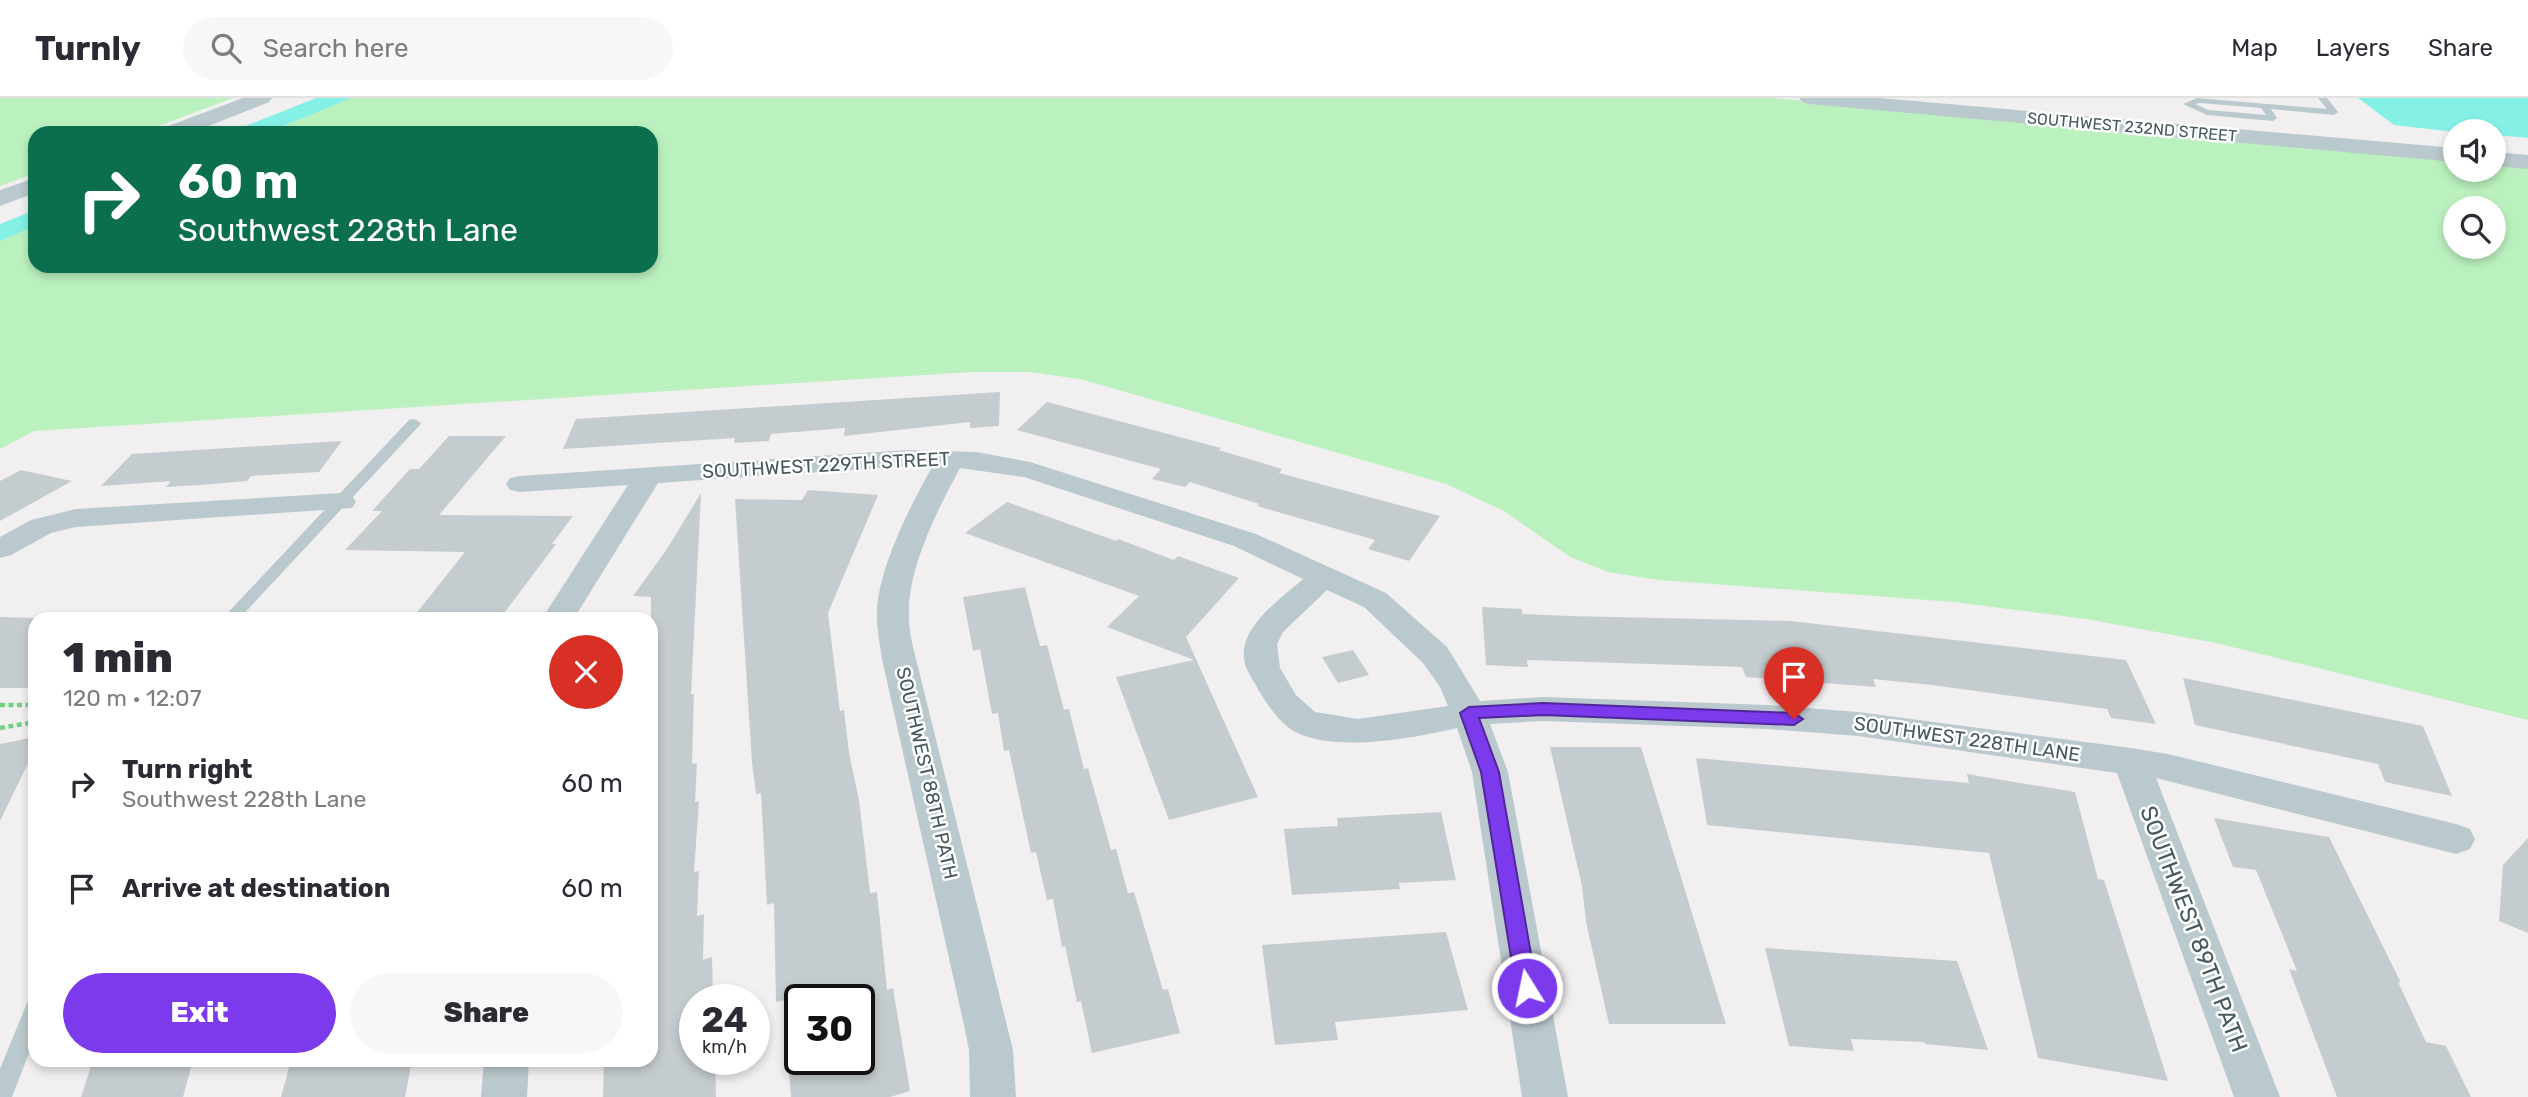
<!DOCTYPE html>
<html lang="en">
<head>
<meta charset="utf-8">
<style>
	:root { --surface:#fff; --page:#f7f7f7; --text:#2b2b33; --muted:#7c7c81; --line:#e1e1e2; --accent:#7c3aed }
	body { margin:0; font-family:Rubik,sans-serif; background:var(--page); color:var(--text); height:100vh; display:flex; flex-direction:column; font-size:26px; white-space:nowrap }
	* { box-sizing:border-box; margin:0 }
	p { font-size:23px; color:var(--muted) }
	.icon { flex:none; width:38px; height:38px; fill:none; stroke:currentColor; stroke-width:2; stroke-linecap:round; stroke-linejoin:round }
	.map { position:relative; flex:1; overflow:hidden }
	.details { position:absolute; left:28px; top:514px; width:630px; height:455px; display:flex; flex-direction:column; background:var(--surface); border-radius:21px; box-shadow:0 4px 10px #0003 }
	.details>* { flex:none }
	.guide { position:absolute; left:28px; top:28px; width:630px; height:147px; border-radius:21px; box-shadow:0 4px 10px #0003; background:#0b6e4f; color:#fff; overflow:hidden }
	.buttons { position:absolute; left:2443px; top:21px; display:grid; gap:14px }
	.buttons a { display:grid; place-items:center; width:63px; height:63px; border-radius:50%; background:var(--surface); box-shadow:0 4px 10px #0003; font-size:35px }
	.speed { position:absolute; left:679px; top:886px; display:flex; gap:14px; font-size:35px; font-weight:700; text-align:center }
	.speed>* { display:grid; place-content:center; width:91px; height:91px; border-radius:50%; background:var(--surface); box-shadow:0 4px 10px #0003; line-height:1 }
	.speed small { font-size:18px; font-weight:400 }
	.speed .limit { border:4px solid #111; border-radius:10px; background:#fff; color:#111 }
	.pin { position:absolute; display:grid; place-items:center; width:60px; height:60px; color:#fff; margin:-72px -30px; border-radius:50% 50% 50% 0; rotate:-45deg; box-shadow:0 0 7px #0007 }
	.pin .icon { rotate:45deg }
	.me { position:absolute; width:77px; margin:-38px; rotate:350deg; stroke-linejoin:round; filter:drop-shadow(0 0 5px #0008) }
	.turn { display:flex; align-items:center; gap:24px; height:147px; padding:0 35px; font-size:32px }
	.turn .icon { width:91px; height:91px; stroke-width:2.5 }
	.turn b { display:block; font-size:49px; line-height:60px }
	.round { display:grid; place-items:center; flex:none; width:74px; height:74px; border-radius:37px; background:var(--page) }
	.headline { display:flex; align-items:center; justify-content:space-between; height:119px; padding:0 35px }
	h1 { font-size:42px; font-weight:800; line-height:52px }
	.cta { display:flex; gap:14px; margin-top:auto; padding:14px 35px }
	.cta a { flex:1; height:80px; border-radius:42px; background:var(--accent); color:#fff; font-size:28px; font-weight:800; line-height:80px; text-align:center }
	.cta a+a { background:var(--page); color:var(--text) }
	ul { padding:0; list-style:none }
	li { display:flex; align-items:center; gap:21px; height:105px; padding:0 35px }
	li div { flex:1 }
	li b { display:block; font-size:26px }
	li em { font-style:normal }
	header { display:flex; align-items:center; gap:42px; box-sizing:border-box; height:98px; padding:0 35px; background:var(--surface); border-bottom:2px solid var(--line) }
	header strong { font-size:33px }
	nav { display:flex; gap:38px; margin-inline-start:auto; font-size:24px }
	.search { width:490px; height:63px; background:var(--page); display:flex; align-items:center; gap:18px; box-sizing:border-box; padding:0 24px; border-radius:38px; color:var(--muted); font-size:26px }
	.map>svg:first-child { display:block }
	.green { fill:#bbf1bf; fill-rule:evenodd }
	.water { fill:#85f1e6 }
	.building { fill:#c5cccf }
	.lines { fill:none; stroke-linecap:round; stroke-linejoin:round }
	.path { stroke:#71d184; stroke-width:4.5; stroke-dasharray:5 3.5; stroke-linecap:butt }
	.service { fill:#bac9cd; fill-rule:evenodd }
	.minor { fill:#bac9cd; fill-rule:evenodd }
	.tertiary { fill:#bac9cd; fill-rule:evenodd }
	.route { fill:#7c3aed; stroke:#51269a; stroke-width:2 }
	.labels { text-anchor:middle; dominant-baseline:central; stroke-width:5; stroke-linejoin:round; paint-order:stroke }
	.far-street-label { font-size:16px; fill:#46595d; stroke:#fff }
	.street-label { font-size:19px; fill:#46595d; stroke:#fff }
	.near-street-label { font-size:23px; fill:#46595d; stroke:#fff }
</style>
</head>
<body>
<header>
<strong>Turnly</strong>
<div class="search"><svg class="icon" aria-label="search" viewBox="0 0 24 24"><circle cx="10" cy="10" r="6"/><path d="M15 15l6 6"/></svg>Search here</div>
<nav><a>Map</a><a>Layers</a><a>Share</a></nav>
</header>
<div class="map">
<svg width="2528" height="999" viewBox="0 0 2528 999">
	<rect width="100%" height="100%" fill="#f2eff0"/>
	<g class="green">
		<path d="M0,0h233l-93,35h-105v40l-35,13z"/>
		<path d="M352,0h1420l683,61v11h39v-8l34,4v554l-312,-77 -130,-24 -132,-17 -295,-22 -51,-8 -38,-15 -66,-46 -58,-27 -366,-105 -51,-7h-57l-938,59 -34,18v-208l35,-15v40h616v-133h-385zM2455,110h39v39h-39z"/>
	</g>
	<g class="water">
		<path d="M316,0h36l-86,35h-38z"/>
		<path d="M2358,0h170v40l-34,-3v-4l-39,1 -61,-7z"/>
		<path d="M35,112v16l-35,15v-17z"/>
	</g>
	<g class="building">
		<path d="M1000,294l-1,34 -29,2v-6l-126,14 1,-8 -74,6 -2,7 -35,2 1,-5 -172,11 13,-30z"/>
		<path d="M1047,304l174,46 -2,2 63,19 -3,4 161,43 -31,45 -41,-12 7,-9 -118,-34 2,-2 -69,-22 -5,5 -33,-8 9,-10 -144,-39z"/>
		<path d="M449,338h57l-67,79 134,1 -21,28h4l-57,76h-88l54,-68 -120,-2 37,-39h-10l38,-42h9z"/>
		<path d="M342,343l-23,31 -68,4 -4,5 -47,4 -34,2 5,-6 -70,5 31,-32z"/>
		<path d="M21,372l51,11 -72,40v-40z"/>
		<path d="M808,392l70,5 -50,118 12,98 4,-1 5,43 10,47 11,93 7,-1 10,98 6,-2 17,103 -20,6h-99l-3,-38h71v-60h-70l-13,3 -2,-99 -7,2 -6,-112 -5,1 -4,-31 -17,-264 67,1z"/>
		<path d="M701,395l-10,201h3l-2,70 5,-1 -2,39 4,-1 -5,71 5,-1 -2,45 7,-2 -1,46 9,-3 1,42h-18v60h20l1,38h-113l1,-37h47v-463l-18,-1 34,-47z"/>
		<path d="M1007,404l109,39 2,-2 56,21 4,-4 61,22 -53,59 72,160 -89,23 -53,-143 78,-17 -87,-33 32,-31 -174,-63z"/>
		<path d="M1025,489l15,59 7,-1 17,65 5,-1 15,60 4,-1 23,82 5,-1 12,44 6,-1 29,98 5,-1 12,44 -88,20 -11,-52 -4,1 -12,-56 -3,1 -9,-48 -6,1 -11,-48 -5,1 -22,-103 -5,1 -6,-38 -6,1 -12,-65 -7,2 -10,-54z"/>
		<path d="M1482,509l40,2v5l46,2 223,5 335,39 30,64 -45,-6 -4,-9 -175,-24 -59,-6 3,8 -130,-10 -4,-10 -215,-7 1,7 -42,-2z"/>
		<path d="M0,519l35,1v70h-35z"/>
		<path d="M1353,552l16,25 -31,8 -16,-26z"/>
		<path d="M2183,580l240,48 29,70 -67,-14 -7,-18 -183,-39z"/>
		<path d="M35,639v12l-35,72v-77z"/>
		<path d="M1550,649h91l85,277h-117l-23,-102 -4,-36z"/>
		<path d="M1696,660l273,25 -2,-9 108,18 23,87 6,1 64,201 -130,-23 -49,-205 -282,-28z"/>
		<path d="M1441,714l15,68 -57,3 1,6 -108,6 -8,-66 54,-3 -1,-8z"/>
		<path d="M2214,720l115,19 72,146 -3,-1 28,60 20,4 25,51h-134l-48,-128 8,2 -41,-101 -23,-3z"/>
		<path d="M2528,740v95l-29,-12 4,-56z"/>
		<path d="M1446,834l22,78 -133,12 3,18 -63,5 -13,-100z"/>
		<path d="M1765,850l192,13 31,89 -63,-6 -1,-2 -73,-3 3,12 -65,-5z"/>
		<path d="M93,962h100l-10,37h-102z"/>
		<path d="M291,962h121l-7,37h-124z"/>
	</g>
	<g class="lines">
		<g class="path">
			<path d="M0,607h35"/>
			<path d="M0,630l35,-6"/>
		</g>
		<g class="service">
			<path d="M2197,0l130,11 -9,-11h9l11,14 -4,3 -63,-6 6,9 -4,3 -66,-6 -24,-11zM2200,5l61,5 5,7 -58,-5 -13,-6z"/>
			<path d="M414,321l7,4 -2,3 -181,194h-17l188,-200z"/>
			<path d="M35,903v37l-23,59h-12v-28l27,-66z"/>
		</g>
		<g class="minor">
			<path d="M908,352l68,2 54,10 226,72 130,59 61,54 33,54 63,-4 224,8 91,7 273,36 37,6 288,70 14,5 5,10 -5,10 -14,5 -300,-76 124,319h-46l-117,-324 -259,-37 -91,-7 -224,-8 -53,3 18,48 60,325h-46l-50,-325 -15,-44c-42,10 -131,27 -168,0 -13,-10 -21,-23 -30,-37 -4,-8 -10,-16 -13,-24 -13,-37 34,-67 57,-88l-69,-33 -210,-69 -64,-9c-21,39 -51,97 -51,143 -1,16 3,32 7,48l97,391 3,47h-46l-1,-47 -5,-25 -82,-366c-2,-16 -6,-33 -5,-49 3,-46 33,-103 55,-143l-24,-1 -250,17 -85,137h-32l87,-135 -108,7 -10,-2 -4,-6 4,-6 10,-2zM1327,492l37,17 59,56 17,24 8,19 -90,13 -43,-7 -19,-17 -16,-27 -3,-24 6,-12z"/>
			<path d="M342,395l10,3 4,6 -4,6 -276,19 -25,6 -40,22 -11,3v-21l31,-17 45,-11z"/>
			<path d="M484,962h45l-2,37h-46z"/>
		</g>
		<g class="tertiary">
			<path d="M243,0h29l-3,4 -78,31h-31l3,-5z"/>
			<path d="M1799,0h81l575,50v14l-646,-58 -7,-2z"/>
			<path d="M2494,54l34,3v14l-34,-3z"/>
			<path d="M35,80v15l-35,13v-16z"/>
		</g>
	</g>
	<path class="route" d="M1543,605l251,10 9,6 -9,6 -251,-10 -64,3 20,54 38,216 -3,7 -7,2 -8,-2 -3,-7 -35,-216 -21,-59 9,-6z"/>
	<g class="labels">
		<g class="far-street-label">
			<text transform="translate(2132 29) rotate(5)">SOUTHWEST 232ND STREET</text>
		</g>
		<g class="street-label">
			<text transform="translate(826 367) rotate(-3)">SOUTHWEST 229TH STREET</text>
			<text transform="translate(1967 641) rotate(8)">SOUTHWEST 228TH LANE</text>
			<text transform="translate(927 675) rotate(77)">SOUTHWEST 88TH PATH</text>
		</g>
		<g class="near-street-label">
			<text transform="translate(2194 831) rotate(69)">SOUTHWEST 89TH PATH</text>
		</g>
	</g>
</svg>
<div class="buttons">
<a><svg class="icon" aria-label="sound" viewBox="0 0 24 24"><path d="M4 9h4l5-4v14l-5-4H4zM17 9q2 3 0 6"/></svg></a>
<a><svg class="icon" aria-label="search" viewBox="0 0 24 24"><circle cx="10" cy="10" r="6"/><path d="M15 15l6 6"/></svg></a>
</div>
<div class="speed"><div>24<small>km/h</small></div><div class="limit">30</div></div>
<div class="pin" style="left:1794px;top:621px;background:#d93025"><svg class="icon" aria-label="arrive" viewBox="0 0 24 24"><path d="M6 21V4h12l-3 4 3 4H6"/></svg></div>
<svg class="me" style="left:1527px;top:890px" viewBox="-20 -20 40 40"><circle r="17" fill="#7c3aed" stroke="#fff" stroke-width="3"/><path d="M0-11L8 9 0 5-8 9z" fill="#fff"/></svg>
<div class="guide">
<div class="turn"><svg class="icon" aria-label="right" viewBox="0 0 24 24"><path d="M7 20v-9h11M14 6l5 5-5 5"/></svg><div><b>60 m</b>Southwest 228th Lane</div></div>
</div>
<section class="details">
<div class="headline"><div><h1>1 min</h1><p>120 m · 12:07</p></div><a class="round" style="background:#d93025;color:#fff"><svg class="icon" aria-label="close" viewBox="0 0 24 24"><path d="M6 6l12 12M18 6L6 18"/></svg></a></div>
<ul>
<li><svg class="icon" aria-label="right" viewBox="0 0 24 24"><path d="M7 20v-9h11M14 6l5 5-5 5"/></svg><div><b>Turn right</b><p>Southwest 228th Lane</p></div><em>60 m</em></li>
<li><svg class="icon" aria-label="arrive" viewBox="0 0 24 24"><path d="M6 21V4h12l-3 4 3 4H6"/></svg><div><b>Arrive at destination</b></div><em>60 m</em></li>
</ul>
<div class="cta"><a>Exit</a><a>Share</a></div>
</section>
</div>
</body>
</html>
